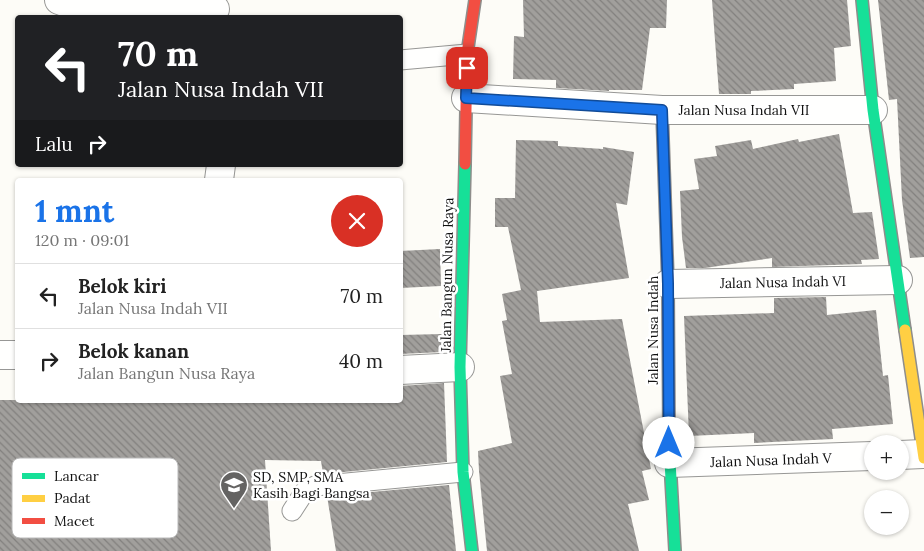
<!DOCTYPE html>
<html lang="id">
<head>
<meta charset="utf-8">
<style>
	:root { --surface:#fff; --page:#f6f6f6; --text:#222; --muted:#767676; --line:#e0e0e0; --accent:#1a73e8 }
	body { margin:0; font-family:Lora,serif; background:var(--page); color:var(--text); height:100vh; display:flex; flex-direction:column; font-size:19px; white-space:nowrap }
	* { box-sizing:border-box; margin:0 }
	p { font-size:16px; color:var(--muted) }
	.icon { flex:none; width:28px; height:28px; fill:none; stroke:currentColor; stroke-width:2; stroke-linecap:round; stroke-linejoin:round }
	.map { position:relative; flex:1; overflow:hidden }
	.drawer { position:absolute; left:15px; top:178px; width:388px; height:225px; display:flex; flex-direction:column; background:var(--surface); border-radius:5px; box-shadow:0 1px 4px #0004 }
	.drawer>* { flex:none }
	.guide { position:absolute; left:15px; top:15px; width:388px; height:152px; border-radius:5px; box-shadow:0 1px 4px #0004; background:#202124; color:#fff; overflow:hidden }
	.buttons { position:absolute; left:864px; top:435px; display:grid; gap:10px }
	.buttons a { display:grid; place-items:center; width:45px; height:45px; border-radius:50%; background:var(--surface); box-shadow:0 1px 4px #0004; font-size:25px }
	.pin { position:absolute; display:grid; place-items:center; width:42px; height:42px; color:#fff; margin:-21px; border-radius:10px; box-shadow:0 2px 8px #0006 }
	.me { position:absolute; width:55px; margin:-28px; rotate:0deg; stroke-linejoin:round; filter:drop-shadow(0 0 4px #0008) }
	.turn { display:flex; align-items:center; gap:18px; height:105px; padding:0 20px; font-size:22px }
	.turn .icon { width:65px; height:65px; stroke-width:2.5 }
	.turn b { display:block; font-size:35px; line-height:42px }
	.then { display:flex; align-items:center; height:48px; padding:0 20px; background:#0003; gap:10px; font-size:19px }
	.round { display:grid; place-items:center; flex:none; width:52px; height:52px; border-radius:26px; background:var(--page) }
	.overview { display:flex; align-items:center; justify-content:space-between; height:85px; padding:0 20px }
	h1 { font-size:30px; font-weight:700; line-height:38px; color:var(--accent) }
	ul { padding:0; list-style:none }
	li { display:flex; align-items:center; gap:15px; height:65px; padding:0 20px; border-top:1px solid var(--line) }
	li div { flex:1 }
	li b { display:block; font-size:19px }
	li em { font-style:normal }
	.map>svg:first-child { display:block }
	.building { fill:url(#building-back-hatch) }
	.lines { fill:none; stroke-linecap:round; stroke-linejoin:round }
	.lane-casing { stroke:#979795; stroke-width:21 }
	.street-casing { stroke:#979795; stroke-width:30 }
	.fast-casing { stroke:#8e8d8b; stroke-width:14 }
	.slow-casing { stroke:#8e8d8b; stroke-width:14 }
	.jam-casing { stroke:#8e8d8b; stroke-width:14 }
	.lane { stroke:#fffffe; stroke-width:19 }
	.street { stroke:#fffffe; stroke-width:28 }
	.fast { stroke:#16e098; stroke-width:11 }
	.slow { stroke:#ffcf43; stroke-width:11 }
	.jam { stroke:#f24e42; stroke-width:11 }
	.route-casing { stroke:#114b97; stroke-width:12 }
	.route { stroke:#1a73e8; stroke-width:9 }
	.labels { text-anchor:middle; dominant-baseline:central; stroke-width:5; stroke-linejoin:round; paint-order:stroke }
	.street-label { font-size:14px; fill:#111; stroke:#fff }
	.poi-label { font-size:14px; fill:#111; stroke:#fff; text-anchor:start }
	.key { fill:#fff; stroke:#b8b8b8; stroke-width:1 }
	.key-label { font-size:14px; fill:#111 }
</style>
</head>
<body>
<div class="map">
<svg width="924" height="551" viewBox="0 0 924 551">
	<defs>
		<pattern id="building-back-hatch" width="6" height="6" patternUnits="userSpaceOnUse" patternTransform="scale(1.25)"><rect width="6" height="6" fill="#a19f9c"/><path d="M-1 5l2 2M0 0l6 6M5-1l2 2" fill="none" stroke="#82807e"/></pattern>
	</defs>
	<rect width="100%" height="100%" fill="#fdfcf7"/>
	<g class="building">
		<path d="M523,0h144l-1,28h-16l-8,62h-33v1l-53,-3v-8l-43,-1 1,-43 10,1z"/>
		<path d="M712,0h135l4,46 -17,2 2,33 -42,3v5l-43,2v3h-32z"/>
		<path d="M878,0h46v257l-14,1 -8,-58 -5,-101 -8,1z"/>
		<path d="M839,134l14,79 19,-1 7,47 -18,1 1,4 -90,3v-9l-67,10h-19l-4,-31 -2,-46 19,-2 -5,-30 23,-3 -2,-10 36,-6 2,9 45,-10 1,3z"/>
		<path d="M516,140l42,1v5l45,3v-2l31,5 -7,53 -11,-2 13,75 -92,13 3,31 82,-3 29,150 -9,2 7,29 -21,4 11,47h-152l-8,-80 -1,-20 34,-8 -12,-67 12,-2 -10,-53 5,-1 -5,-26 19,-4 -13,-63h-13v-29h20z"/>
		<path d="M440,249l1,37 -41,2v-37z"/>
		<path d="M826,297l1,18 49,-5 7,66 5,-1 5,49 -61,5 1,10 -79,4v-10l-65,3 -5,-120 90,-3v-15z"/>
		<path d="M443,334v18l-43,2v-19z"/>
		<path d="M444,383l3,79 -124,12 -2,-13 -56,-1 6,91h-271v-151h400v-14z"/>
		<path d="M449,485l7,66h-120l-9,-55z"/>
	</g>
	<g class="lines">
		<g class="lane-casing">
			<g id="lane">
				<path d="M400,60l67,-6"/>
				<path d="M292,511l13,-20 10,-5 148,-14"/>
			</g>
		</g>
		<g class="street-casing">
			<g id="street">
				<path d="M59,0l30,11 126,-2"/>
				<path d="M466,98l196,12h211"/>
				<path d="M219,180l2,-15"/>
				<path d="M668,284l230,-4"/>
				<path d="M0,355h18"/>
				<path d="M400,370l60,-3"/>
				<path d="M900,455l23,-1"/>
				<path d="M669,463l203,-7"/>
			</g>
		</g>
		<g class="fast-casing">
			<g id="fast">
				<path d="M862,0l11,110 32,220"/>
				<path d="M465,164l-5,203 3,105 9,79"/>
				<path d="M669,443l6,108"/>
			</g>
		</g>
		<g class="slow-casing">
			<path id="slow" d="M905,330l19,128"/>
		</g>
		<g class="jam-casing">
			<g id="jam">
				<path d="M662,110l6,174 1,159"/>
				<path d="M465,164l2,-110 8,-54"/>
			</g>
		</g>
		<use href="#lane" class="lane"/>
		<use href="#street" class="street"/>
		<use href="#fast" class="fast"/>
		<use href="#slow" class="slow"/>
		<use href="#jam" class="jam"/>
	</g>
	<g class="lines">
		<g class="route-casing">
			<path id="route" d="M467,68l-1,30 196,12 6,174 1,159"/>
		</g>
		<use href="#route" class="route"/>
	</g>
	<defs>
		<g id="school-pin" transform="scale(1.4375)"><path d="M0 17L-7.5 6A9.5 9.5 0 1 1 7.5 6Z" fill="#646362" stroke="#fff"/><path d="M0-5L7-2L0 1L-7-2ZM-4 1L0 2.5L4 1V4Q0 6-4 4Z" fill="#fff"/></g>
	</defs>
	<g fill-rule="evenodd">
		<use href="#school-pin" x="234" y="485"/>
	</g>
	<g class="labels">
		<g class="street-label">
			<text x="744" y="110">Jalan Nusa Indah VII</text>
			<text transform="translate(447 275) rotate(-89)">Jalan Bangun Nusa Raya</text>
			<text transform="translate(783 282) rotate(-1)">Jalan Nusa Indah VI</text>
			<text transform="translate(653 330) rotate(-90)">Jalan Nusa Indah</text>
			<text transform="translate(771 460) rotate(-2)">Jalan Nusa Indah V</text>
		</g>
		<g class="poi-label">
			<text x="253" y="477">SD, SMP, SMA<tspan x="253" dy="16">Kasih Bagi Bangsa</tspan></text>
		</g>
	</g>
	<rect x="12" y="458" width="166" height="80" rx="8" class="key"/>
	<rect x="22" y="473" width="23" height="6" fill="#16e098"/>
	<rect x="22" y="495" width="23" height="7" fill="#ffcf43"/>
	<rect x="22" y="518" width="23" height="6" fill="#f24e42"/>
	<g class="key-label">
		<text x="54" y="481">Lancar</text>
		<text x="54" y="503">Padat</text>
		<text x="54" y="526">Macet</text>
	</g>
</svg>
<div class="buttons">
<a>+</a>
<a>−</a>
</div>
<div class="pin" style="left:467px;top:68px;background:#d93025"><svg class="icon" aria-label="arrive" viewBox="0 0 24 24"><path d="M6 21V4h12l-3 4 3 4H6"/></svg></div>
<svg class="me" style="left:669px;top:443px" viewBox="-20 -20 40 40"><circle r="19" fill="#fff"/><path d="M0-13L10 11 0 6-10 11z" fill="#1a73e8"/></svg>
<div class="guide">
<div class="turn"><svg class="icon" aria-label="left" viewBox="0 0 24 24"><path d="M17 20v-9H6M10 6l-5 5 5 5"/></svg><div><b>70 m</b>Jalan Nusa Indah VII</div></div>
<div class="then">Lalu<svg class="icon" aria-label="right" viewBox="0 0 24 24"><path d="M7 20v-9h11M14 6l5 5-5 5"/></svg></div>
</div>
<section class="drawer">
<div class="overview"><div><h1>1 mnt</h1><p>120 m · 09:01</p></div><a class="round" style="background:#d93025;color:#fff"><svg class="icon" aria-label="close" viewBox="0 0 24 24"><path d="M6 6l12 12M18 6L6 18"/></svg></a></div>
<ul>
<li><svg class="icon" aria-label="left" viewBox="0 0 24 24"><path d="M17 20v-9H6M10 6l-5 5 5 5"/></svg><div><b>Belok kiri</b><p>Jalan Nusa Indah VII</p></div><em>70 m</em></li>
<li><svg class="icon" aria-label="right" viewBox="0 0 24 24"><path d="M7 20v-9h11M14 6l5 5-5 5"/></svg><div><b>Belok kanan</b><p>Jalan Bangun Nusa Raya</p></div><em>40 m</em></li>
</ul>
</section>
</div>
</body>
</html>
